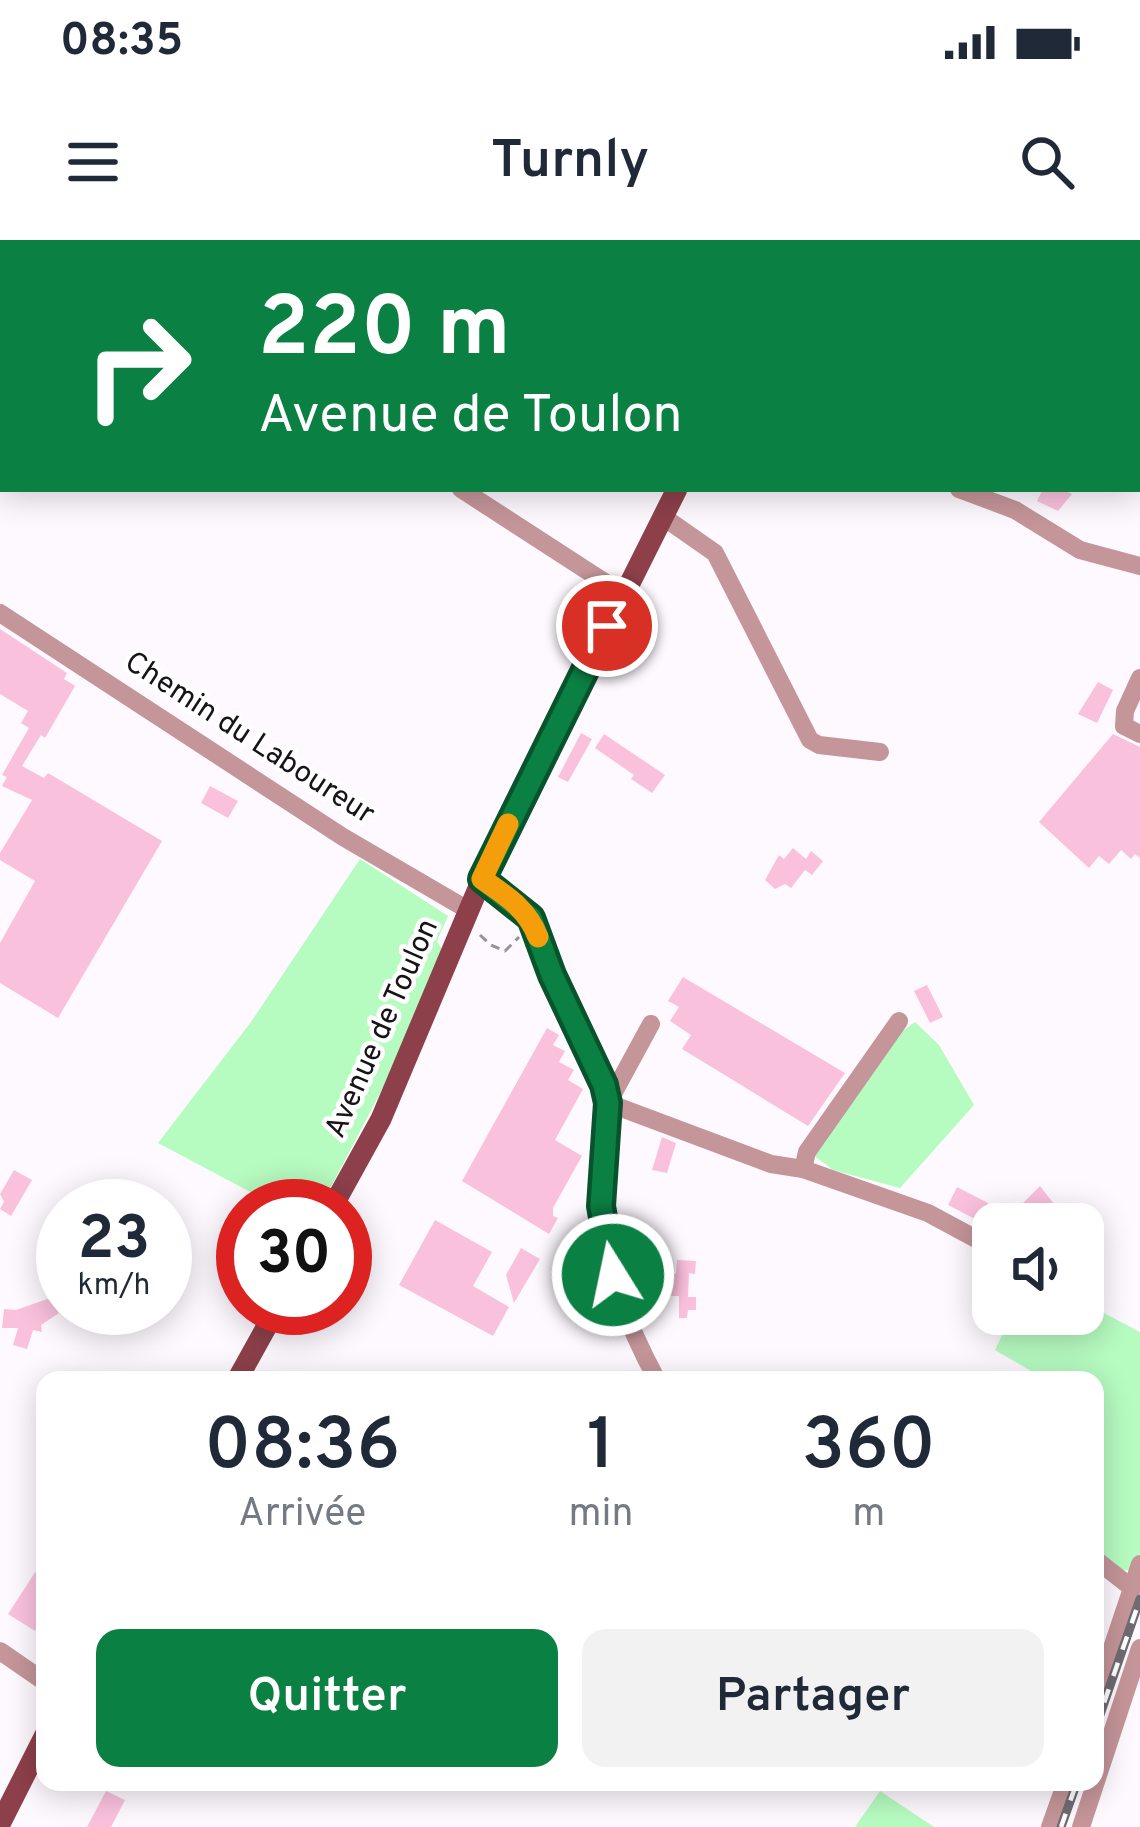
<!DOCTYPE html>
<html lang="fr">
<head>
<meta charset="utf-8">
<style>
	:root { --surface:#fff; --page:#f2f2f3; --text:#1f2937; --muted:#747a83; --accent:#0b8043 }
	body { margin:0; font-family:Overpass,sans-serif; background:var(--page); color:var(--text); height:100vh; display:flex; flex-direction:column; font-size:45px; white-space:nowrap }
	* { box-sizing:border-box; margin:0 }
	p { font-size:39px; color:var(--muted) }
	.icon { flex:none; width:66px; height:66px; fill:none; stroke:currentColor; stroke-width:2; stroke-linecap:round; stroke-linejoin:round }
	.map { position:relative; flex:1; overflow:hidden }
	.side { position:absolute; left:36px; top:1131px; width:1068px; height:420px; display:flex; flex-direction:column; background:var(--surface); border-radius:24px; box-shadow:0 6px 30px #0003 }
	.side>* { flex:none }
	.guide { position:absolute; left:0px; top:0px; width:1140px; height:252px; box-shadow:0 6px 30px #0003; background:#0b8043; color:#fff; overflow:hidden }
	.controls { position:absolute; left:972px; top:963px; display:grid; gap:24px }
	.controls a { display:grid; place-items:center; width:132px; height:132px; border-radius:24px; background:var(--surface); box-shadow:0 6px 30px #0003; font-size:60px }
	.speed { position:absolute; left:36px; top:939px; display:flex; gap:24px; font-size:60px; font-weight:700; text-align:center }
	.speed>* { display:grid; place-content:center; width:156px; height:156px; border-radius:50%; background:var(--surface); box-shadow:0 6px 30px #0003; line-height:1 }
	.speed small { font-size:30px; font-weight:400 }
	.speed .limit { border:18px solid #d22; background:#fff; color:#111 }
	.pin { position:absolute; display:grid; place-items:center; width:102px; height:102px; color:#fff; margin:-51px; border:6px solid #fff; border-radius:50%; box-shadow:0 3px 12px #0007 }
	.me { position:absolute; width:132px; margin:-66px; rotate:350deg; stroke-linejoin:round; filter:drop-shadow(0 0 9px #0008) }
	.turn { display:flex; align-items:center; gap:42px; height:252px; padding:0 60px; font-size:54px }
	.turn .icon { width:156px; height:156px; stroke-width:2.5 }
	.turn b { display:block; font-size:84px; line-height:102px }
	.eta { display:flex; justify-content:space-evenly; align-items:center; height:204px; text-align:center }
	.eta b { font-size:72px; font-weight:600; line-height:84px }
	.primary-button { display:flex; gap:24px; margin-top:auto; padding:24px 60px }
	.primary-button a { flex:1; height:138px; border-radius:24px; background:var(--accent); color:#fff; font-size:48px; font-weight:600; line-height:138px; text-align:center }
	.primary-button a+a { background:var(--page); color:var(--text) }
	.status { display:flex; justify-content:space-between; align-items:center; height:84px; padding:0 60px; background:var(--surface); direction:ltr }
	.status svg { height:33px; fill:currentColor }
	header { display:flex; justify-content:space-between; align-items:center; height:156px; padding:0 60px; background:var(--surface); font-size:54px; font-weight:600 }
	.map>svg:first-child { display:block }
	.green { fill:#b6fbc0 }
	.building { fill:#fac1dd }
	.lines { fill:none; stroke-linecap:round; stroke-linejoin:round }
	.path { stroke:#969297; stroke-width:3; stroke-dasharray:9 6; stroke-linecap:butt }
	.minor { stroke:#c49599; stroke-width:18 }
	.major { stroke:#8d404a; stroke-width:21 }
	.rail-casing { stroke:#6f6b70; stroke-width:9 }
	.rail { stroke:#fff; stroke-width:4.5; stroke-dasharray:14; stroke-linecap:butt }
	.route-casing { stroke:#07532c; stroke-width:30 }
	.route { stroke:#0b8043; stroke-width:21 }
	.slow { stroke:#f59e0b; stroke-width:21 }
	.labels { text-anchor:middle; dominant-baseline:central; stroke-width:9; stroke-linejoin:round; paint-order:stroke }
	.street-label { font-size:30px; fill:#161417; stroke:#fff }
</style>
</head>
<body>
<div class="status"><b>08:35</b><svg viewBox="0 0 49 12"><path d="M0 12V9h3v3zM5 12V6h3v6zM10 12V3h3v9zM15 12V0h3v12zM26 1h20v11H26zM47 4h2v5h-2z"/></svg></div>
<header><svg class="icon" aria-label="menu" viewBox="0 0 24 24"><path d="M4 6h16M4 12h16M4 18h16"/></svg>Turnly<svg class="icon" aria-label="search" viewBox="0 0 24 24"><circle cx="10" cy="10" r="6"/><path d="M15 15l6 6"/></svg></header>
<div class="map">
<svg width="1140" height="1587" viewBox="0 0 1140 1587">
	<rect width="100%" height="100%" fill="#fef9ff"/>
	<g class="green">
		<path d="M360,619l88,57 -11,25 6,10 -55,127 -67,128h-44l-119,-63 93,-121z"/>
		<path d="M915,782l24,23 35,60 -74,83 -67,-18 -21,-16 84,-118z"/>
		<path d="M1083,1062l57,30v221l-5,18 -19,-2 -21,-15v-125l9,-15 -9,-6v-28h-49l-51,-30 17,-36h71z"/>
		<path d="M880,1551l54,36h-79z"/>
	</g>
	<g class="building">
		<path d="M1043,249h19l10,5 -14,17 -21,-10z"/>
		<path d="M0,389l67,44 -3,6 11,7 -30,52 -4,-3 -19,31 22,12 4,-5 114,68 -104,177 -58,-35v-40l35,-62 -35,-21v-7l32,-53 -30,-14 5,-9 -5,-2 27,-47 -8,-5 7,-12 -28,-17z"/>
		<path d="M1098,442l15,8 -16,33 -19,-9z"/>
		<path d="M581,493l11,6 -24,43 -10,-5z"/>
		<path d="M604,494l61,41 -13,18 -21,-14 3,-4 -39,-27z"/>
		<path d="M1113,494l27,13v111l-5,-4 -4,5 -10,-9 -12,14 -10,-8 -10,12 -50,-46z"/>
		<path d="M210,546l28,15 -10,17 -27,-15z"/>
		<path d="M793,608l13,11 5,-8 12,10 -11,14 -7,-5 -14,18 -6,-4 -10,5 -10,-9 14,-25 5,4z"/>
		<path d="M683,737l162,96 -37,53 -126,-77 9,-14 -21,-14 9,-14 -11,-6z"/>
		<path d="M927,745l16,32 -13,6 -16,-32z"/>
		<path d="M547,788l12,7 -6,10 12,6 -6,11 15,8 -6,10 15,9 -28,51 27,16 -29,52v8l5,2 -9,16 -87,-53z"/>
		<path d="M662,897l14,6 -9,30 -15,-3z"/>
		<path d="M14,930l18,10 -21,36 -11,-7 4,-7 -4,-8z"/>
		<path d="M1040,946l18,23 -3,2 13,13h-29l-19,-18z"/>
		<path d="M957,947l31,16 -9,18 -31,-16z"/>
		<path d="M435,980l57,32 -19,34 36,21 -16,29 -94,-51z"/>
		<path d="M521,1008l19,11 -26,44 -8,-28z"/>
		<path d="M677,1020l19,1 -1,13 -6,-1 -1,24h8v13h-8l-1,8h-8v-22h-13l1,-22h9z"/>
		<path d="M50,1058l9,15 -18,12 1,7 -9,-2 -6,19 -14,-4 5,-17h-16l2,-19 12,1z"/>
		<path d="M45,1317v58l-10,16 -27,-17z"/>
		<path d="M106,1551l19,9 -14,27h-24z"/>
	</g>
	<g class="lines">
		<path class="path" d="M480,695l11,10 14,6 14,-14"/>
		<g class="minor">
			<path d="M89,0l5,3"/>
			<path d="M526,3l2,-3"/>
			<path d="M461,249l162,105"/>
			<path d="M959,249l56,21 65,40 60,16"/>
			<path d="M662,276l53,37 95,187 9,5 61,7"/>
			<path d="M0,373l343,224 125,73"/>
			<path d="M1140,438l-15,33 -1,15 16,8"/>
			<path d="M482,639l49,39 21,57 52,110c7,37 -4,77 -3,114 1,61 27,128 56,181"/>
			<path d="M608,863l163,61 32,5 125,44 65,35"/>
			<path d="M608,863l43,-79"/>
			<path d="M803,929l4,-17 92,-131"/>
			<path d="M1095,1319l37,29"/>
			<path d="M0,1411l45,31"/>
			<path d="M1095,1459l45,-135"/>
			<path d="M1050,1587l16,-45"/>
			<path d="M1081,1587l59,-179"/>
		</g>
		<g class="major">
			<path d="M823,3l2,-3"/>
			<path d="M333,966l48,-87 101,-240 195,-390"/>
			<path d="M237,1140l40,-72"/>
			<path d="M0,1584l45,-89"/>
		</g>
		<g class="rail-casing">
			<g id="rail">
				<path d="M1095,1489l45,-130"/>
				<path d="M1061,1587l16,-45"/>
			</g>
		</g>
		<use href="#rail" class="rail"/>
	</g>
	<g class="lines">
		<g class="route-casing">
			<path id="route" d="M607,386l-125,253 49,39 21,57 52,110 4,18 -7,103 12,69"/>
		</g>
		<use href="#route" class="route"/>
		<path class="slow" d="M508,584l-26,55c24,17 45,29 56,58"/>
	</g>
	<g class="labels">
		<g class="street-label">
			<text transform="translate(249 499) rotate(33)">Chemin du Laboureur</text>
			<text transform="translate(383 789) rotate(-66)">Avenue de Toulon</text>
		</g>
	</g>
</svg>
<div class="controls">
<a><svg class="icon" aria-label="sound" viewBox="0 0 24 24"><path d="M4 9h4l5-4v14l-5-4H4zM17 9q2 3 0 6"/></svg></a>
</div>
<div class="speed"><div>23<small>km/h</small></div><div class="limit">30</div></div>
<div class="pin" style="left:607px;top:386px;background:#d93025"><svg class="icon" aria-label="arrive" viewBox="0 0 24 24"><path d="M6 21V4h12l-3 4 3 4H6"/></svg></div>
<svg class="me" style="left:613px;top:1035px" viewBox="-20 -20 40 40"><circle r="17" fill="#0b8043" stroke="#fff" stroke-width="3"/><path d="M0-11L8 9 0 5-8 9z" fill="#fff"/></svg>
<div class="guide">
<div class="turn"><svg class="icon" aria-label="right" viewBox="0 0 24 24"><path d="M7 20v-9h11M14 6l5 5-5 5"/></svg><div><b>220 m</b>Avenue de Toulon</div></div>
</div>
<section class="side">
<div class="eta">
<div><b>08:36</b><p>Arrivée</p></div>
<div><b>1</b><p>min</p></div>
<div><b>360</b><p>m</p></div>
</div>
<div class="primary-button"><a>Quitter</a><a>Partager</a></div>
</section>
</div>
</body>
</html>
